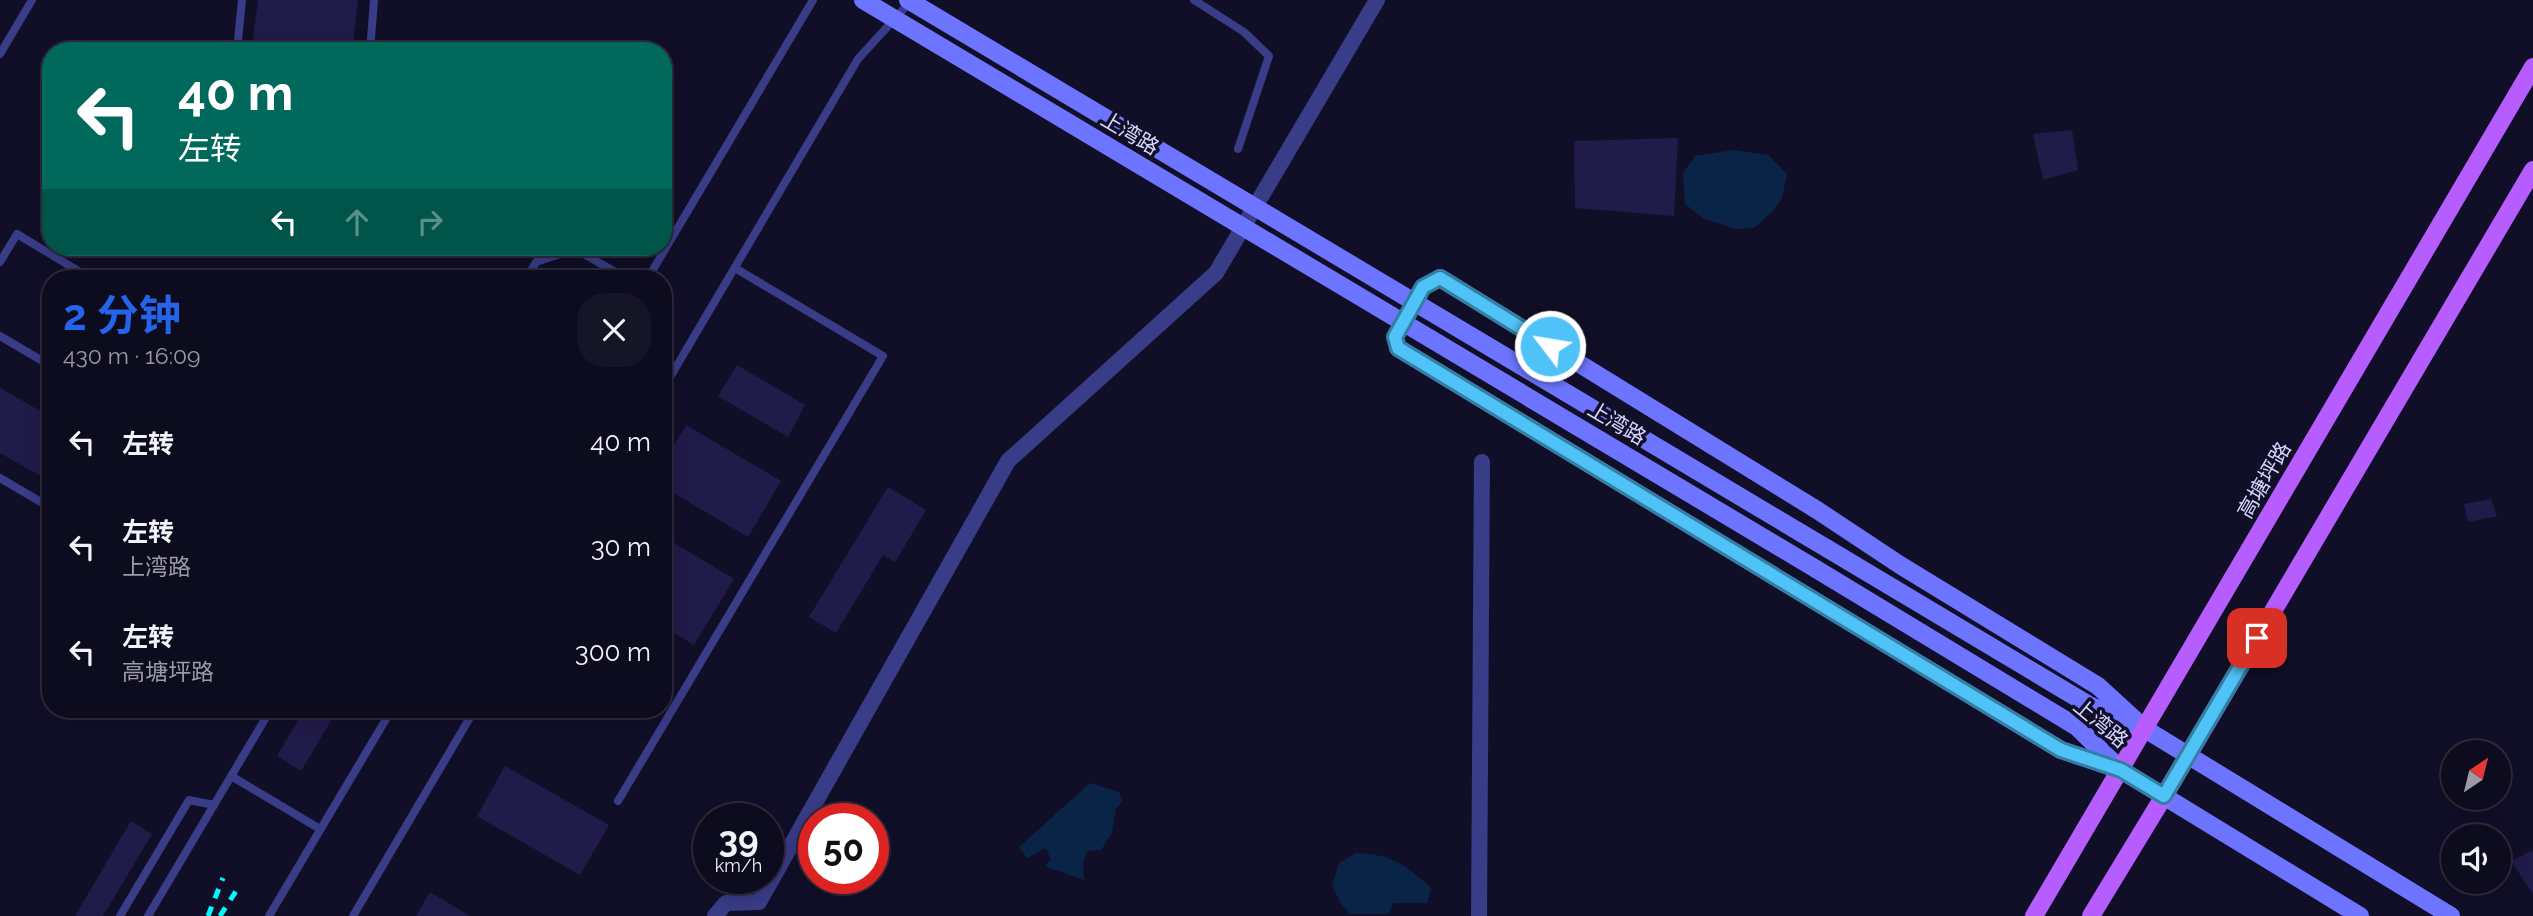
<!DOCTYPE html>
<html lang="zh">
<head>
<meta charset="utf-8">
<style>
	:root { --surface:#0d0b1e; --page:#161427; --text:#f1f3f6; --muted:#9a9ba4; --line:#2d2b3c; --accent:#2563eb }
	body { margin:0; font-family:Raleway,"Noto Sans SC",sans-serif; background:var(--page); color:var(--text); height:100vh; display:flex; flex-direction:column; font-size:26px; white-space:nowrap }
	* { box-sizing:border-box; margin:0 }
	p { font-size:23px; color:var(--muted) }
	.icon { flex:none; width:38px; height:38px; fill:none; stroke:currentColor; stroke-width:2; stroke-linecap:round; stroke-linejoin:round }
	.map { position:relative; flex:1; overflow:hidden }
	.details { position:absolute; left:42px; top:270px; width:630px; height:448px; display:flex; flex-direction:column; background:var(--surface); border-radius:28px; box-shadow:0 4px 18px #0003,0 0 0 2px var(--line) }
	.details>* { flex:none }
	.top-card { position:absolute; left:42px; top:42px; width:630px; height:214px; border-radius:28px; box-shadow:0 4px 18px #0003,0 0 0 2px var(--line); background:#00695c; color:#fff; overflow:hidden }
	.needle { width:46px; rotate:35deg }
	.buttons { position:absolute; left:2441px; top:740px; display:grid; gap:14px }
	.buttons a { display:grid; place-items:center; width:70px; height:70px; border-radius:50%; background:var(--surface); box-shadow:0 4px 18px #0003,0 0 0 2px var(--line); font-size:35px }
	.speed { position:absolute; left:693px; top:803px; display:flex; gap:14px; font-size:35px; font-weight:700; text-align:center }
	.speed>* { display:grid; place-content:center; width:91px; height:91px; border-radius:50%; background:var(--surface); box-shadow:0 4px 18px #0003,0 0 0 2px var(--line); line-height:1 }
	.speed small { font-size:18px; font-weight:400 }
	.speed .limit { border:10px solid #d22; background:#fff; color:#111 }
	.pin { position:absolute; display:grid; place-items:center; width:60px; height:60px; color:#fff; margin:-30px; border-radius:14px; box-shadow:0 4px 10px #0006 }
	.me { position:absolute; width:77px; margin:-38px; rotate:301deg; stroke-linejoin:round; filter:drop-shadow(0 0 5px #0008) }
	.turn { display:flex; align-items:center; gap:24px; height:147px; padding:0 21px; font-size:32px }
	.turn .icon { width:91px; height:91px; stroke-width:2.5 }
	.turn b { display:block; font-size:49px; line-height:60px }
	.lanes { display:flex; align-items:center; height:66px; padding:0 21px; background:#0003; justify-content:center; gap:35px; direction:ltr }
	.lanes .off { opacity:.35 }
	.round { display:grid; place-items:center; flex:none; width:74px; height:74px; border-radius:28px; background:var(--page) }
	.overview { display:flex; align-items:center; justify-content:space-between; height:119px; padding:0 21px }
	h1 { font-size:42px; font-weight:700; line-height:52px; color:var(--accent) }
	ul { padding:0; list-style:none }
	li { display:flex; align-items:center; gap:21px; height:105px; padding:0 21px }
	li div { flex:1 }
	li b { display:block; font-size:26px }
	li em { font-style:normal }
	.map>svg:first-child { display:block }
	.water { fill:#092446 }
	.building { fill:#211b49 }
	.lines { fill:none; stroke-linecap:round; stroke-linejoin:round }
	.lane { stroke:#393c87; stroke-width:8 }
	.street { stroke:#393c87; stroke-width:16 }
	.secondary { stroke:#6d74ff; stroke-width:18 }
	.primary { stroke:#b65dff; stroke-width:18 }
	.rail { stroke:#02f8ff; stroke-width:5; stroke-dasharray:10 9; stroke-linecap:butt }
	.secondary-bridge { stroke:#6d74ff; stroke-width:18 }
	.route-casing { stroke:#337fa1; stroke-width:18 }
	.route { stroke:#4fc3f7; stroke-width:12 }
	.labels { text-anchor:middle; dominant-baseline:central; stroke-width:7; stroke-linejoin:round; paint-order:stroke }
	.street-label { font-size:21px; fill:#d7d6ff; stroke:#110f28 }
</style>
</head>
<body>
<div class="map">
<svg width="2533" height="916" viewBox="0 0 2533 916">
	<rect width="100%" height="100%" fill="#110f28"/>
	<g class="water">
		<path d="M1733,150l35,5 19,19 -5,24 -9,13 -19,17 -18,1 -33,-11 -18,-14 -2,-31 12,-17z"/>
		<path d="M1090,783l29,9 4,9 -7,7 -4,25 -11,17 -14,1 -4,12 1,17 -40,-14 7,-6 -5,-12 -19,10 -8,-11z"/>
		<path d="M1356,853c34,1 50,11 75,35l-4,15h-34l-5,11h-38l-9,-11 -9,-17 7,-23z"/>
	</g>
	<g class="building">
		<path d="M258,0h100l-6,51h-89l-11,-4z"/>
		<path d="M2072,130l6,40 -35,10 -10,-46z"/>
		<path d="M1678,138l-4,78 -99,-8 -1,-67z"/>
		<path d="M737,365l68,40 -17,32 -70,-41z"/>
		<path d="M0,388l51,29v65l-51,-29z"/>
		<path d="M686,425l95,56 -33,56 -85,-50v-24z"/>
		<path d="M888,487l38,23 -31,52 -12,-7 -47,78 -27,-16z"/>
		<path d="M2491,499l6,17 -29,6 -4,-18z"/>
		<path d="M663,536l71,43 -40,66 -31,-19z"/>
		<path d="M305,709h33l-37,62 -24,-15z"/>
		<path d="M505,766l104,59 -29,50 -103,-59z"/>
		<path d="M131,821l21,13 -49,82h-28z"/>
		<path d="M2533,850v44l-22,-33z"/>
		<path d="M430,892l40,24h-54z"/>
	</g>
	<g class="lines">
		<g class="lane">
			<path d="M1194,0l50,32 25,24 -31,93"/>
			<path d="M237,51l5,-51"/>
			<path d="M370,51l4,-51"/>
			<path d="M0,54l32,-54"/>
			<path d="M0,262l17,-28 73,44"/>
			<path d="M527,278l9,-16 39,-13 51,29"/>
			<path d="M648,278l165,-278"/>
			<path d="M0,336l51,30"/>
			<path d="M1398,348l-3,-11 28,-50 17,-9"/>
			<path d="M663,389l195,-330 52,-57"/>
			<path d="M0,478l51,30"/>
			<path d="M231,776l89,53"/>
			<path d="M618,801l265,-445 -148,-88"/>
			<path d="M120,916l69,-116 25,5"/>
			<path d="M148,916l123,-207"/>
			<path d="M269,916l123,-207"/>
			<path d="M353,916l122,-207"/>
		</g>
		<g class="street">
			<path d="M715,916l11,-13 33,-1 249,-441 208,-188 161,-273"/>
			<path d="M1479,916l3,-454"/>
		</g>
		<g class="secondary">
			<path d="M1440,278l377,232 83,55 198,121 47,43"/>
			<path d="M1398,348l663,402 60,20"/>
			<path d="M1828,549l261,156 56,24 306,187"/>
			<path d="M1816,569l261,158 44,43 239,146"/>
		</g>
		<g class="primary">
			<path d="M2034,916l499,-849"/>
			<path d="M2091,916l73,-120 369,-626"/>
		</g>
		<g class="rail">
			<path d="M208,916l15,-38"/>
			<path d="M220,916l18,-28"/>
		</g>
		<g class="secondary-bridge">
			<path d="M863,0l953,569"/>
			<path d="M908,0l920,549"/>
		</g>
	</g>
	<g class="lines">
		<g class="route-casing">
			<path id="route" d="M1550,346l-110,-68 -17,9 -28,50 3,11 663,402 60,20 43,26 93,-158"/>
		</g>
		<use href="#route" class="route"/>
	</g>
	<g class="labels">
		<g class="street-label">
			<text transform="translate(1130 133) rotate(31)">上湾路</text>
			<text transform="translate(1617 423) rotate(31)">上湾路</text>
			<text transform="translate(2264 480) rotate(-60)">高塘坪路</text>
			<text transform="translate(2101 723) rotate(40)">上湾路</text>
		</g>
	</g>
</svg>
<div class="buttons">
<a><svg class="needle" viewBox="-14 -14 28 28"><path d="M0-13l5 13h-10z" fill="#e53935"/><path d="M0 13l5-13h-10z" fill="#9a9ba4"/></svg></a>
<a><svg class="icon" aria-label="sound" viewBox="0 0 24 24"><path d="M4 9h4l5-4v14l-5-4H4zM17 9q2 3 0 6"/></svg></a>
</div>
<div class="speed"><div>39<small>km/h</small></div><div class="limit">50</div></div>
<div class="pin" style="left:2257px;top:638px;background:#d93025"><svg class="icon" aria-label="arrive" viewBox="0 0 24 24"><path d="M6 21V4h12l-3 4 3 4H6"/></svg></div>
<svg class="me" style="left:1550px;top:346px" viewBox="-20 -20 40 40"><circle r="17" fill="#4fc3f7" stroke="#fff" stroke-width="3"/><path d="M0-11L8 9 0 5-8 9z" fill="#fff"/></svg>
<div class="top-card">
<div class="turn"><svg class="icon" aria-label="left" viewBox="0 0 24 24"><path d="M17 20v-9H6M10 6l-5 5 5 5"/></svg><div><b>40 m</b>左转</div></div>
<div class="lanes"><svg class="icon" aria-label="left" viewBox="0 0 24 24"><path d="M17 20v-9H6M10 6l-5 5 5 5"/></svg><svg class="icon off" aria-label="ahead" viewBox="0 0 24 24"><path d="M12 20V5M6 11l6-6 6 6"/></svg><svg class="icon off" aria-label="right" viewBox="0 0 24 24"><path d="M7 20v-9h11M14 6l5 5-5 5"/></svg></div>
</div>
<section class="details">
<div class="overview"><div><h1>2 分钟</h1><p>430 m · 16:09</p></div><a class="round"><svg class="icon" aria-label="close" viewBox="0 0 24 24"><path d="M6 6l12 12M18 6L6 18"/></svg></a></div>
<ul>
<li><svg class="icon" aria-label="left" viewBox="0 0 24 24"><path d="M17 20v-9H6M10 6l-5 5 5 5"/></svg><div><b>左转</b></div><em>40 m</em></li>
<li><svg class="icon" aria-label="left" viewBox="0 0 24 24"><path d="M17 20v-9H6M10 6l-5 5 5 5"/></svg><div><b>左转</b><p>上湾路</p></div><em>30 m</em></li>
<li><svg class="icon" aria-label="left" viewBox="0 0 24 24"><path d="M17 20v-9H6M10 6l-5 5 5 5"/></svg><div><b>左转</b><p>高塘坪路</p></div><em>300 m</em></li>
</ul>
</section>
</div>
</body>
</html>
